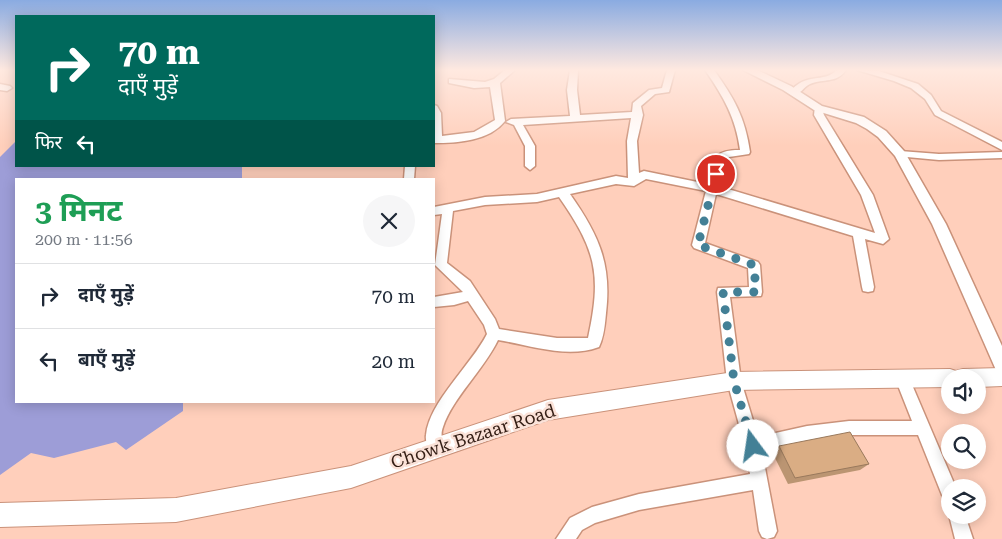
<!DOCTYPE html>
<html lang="hi">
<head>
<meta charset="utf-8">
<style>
	:root { --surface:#fff; --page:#f6f6f7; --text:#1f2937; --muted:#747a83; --line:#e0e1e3 }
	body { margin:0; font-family:"Roboto Serif","Noto Sans Devanagari",serif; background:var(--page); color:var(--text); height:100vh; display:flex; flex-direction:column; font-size:19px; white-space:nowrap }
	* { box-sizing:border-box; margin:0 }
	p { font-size:16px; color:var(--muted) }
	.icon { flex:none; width:28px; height:28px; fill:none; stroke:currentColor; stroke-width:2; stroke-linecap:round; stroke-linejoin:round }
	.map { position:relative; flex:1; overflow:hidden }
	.details { position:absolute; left:15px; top:178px; width:420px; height:225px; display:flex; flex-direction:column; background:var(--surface); border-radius:0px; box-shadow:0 2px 12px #0003 }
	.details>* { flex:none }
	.top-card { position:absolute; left:15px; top:15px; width:420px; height:152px; border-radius:0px; box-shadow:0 2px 12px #0003; background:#00695c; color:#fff; overflow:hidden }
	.tools { position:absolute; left:941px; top:369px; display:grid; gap:10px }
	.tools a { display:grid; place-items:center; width:45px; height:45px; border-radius:50%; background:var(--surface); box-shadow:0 2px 12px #0003; font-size:25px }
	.pin { position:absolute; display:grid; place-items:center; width:42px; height:42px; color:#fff; margin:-21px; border:2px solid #fff; border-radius:50%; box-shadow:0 1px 5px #0007 }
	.me { position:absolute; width:55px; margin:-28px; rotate:346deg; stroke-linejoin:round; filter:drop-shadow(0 0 4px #0008) }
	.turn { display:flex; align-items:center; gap:18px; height:105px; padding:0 20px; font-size:22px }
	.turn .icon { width:65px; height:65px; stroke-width:2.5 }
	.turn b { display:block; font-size:35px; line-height:42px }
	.then { display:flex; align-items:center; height:48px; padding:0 20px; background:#0003; gap:10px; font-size:19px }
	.round { display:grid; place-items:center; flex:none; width:52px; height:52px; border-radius:26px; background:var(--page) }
	.summary { display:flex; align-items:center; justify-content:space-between; height:85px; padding:0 20px }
	h1 { font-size:30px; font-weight:700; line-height:38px; color:#1e9e55 }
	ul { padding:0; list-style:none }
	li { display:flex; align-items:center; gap:15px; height:65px; padding:0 20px; border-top:1px solid var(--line) }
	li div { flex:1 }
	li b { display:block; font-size:19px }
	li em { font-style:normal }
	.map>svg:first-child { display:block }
	.water { fill:#9d9dd7 }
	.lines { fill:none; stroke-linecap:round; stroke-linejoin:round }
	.minor-casing { stroke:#ca927a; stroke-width:3 }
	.tertiary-casing { stroke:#ca927a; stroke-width:3 }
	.secondary-casing { stroke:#ca927a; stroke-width:2 }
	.minor { fill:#fff; fill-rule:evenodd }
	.tertiary { fill:#fff; fill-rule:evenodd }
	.secondary { fill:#fff; fill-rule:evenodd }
	.wall { fill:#bb9572 }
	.building { fill:#daad84; stroke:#99795c }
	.route { stroke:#438096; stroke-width:9; stroke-dasharray:0 16.2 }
	.labels { text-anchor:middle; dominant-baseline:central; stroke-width:5; stroke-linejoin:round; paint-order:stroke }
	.near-street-label { font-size:18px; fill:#341e15; stroke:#fbe2d8 }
</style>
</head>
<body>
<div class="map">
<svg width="1002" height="539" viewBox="0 0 1002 539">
	<rect width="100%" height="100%" fill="#ffcfbb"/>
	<path class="water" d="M16,141v25h226v13h-226v222h167v10l-57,39 -10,-8 -62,16 -23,-5 -31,22v-318z"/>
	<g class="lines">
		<g class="minor-casing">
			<g id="minor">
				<path d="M505,70h10l-15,13 5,38c-16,20 -47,22 -71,22v-38l3,1 4,7 1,23 32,-4 21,-12 -5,-33 -16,1 -25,-5v-4l36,3 9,-3z"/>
				<path d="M570,70h8l-1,20 3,25 52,-3 1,-9 16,-13 13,-2 5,-18h8l-6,22 -14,2 -14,12 2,9 -6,26 2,32 5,-2 63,13c6,-24 5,-34 33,-34 -4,-32 -17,-54 -35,-80h9c20,28 31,47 36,82l-1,2 -20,3 -5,3 -6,26 157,47 -14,-38 -47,-80 1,-9h6l3,9 49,80 16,44 -6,5 -18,-5 9,48 -1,4 -5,1 -5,-1 -1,-4 -9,-51 -137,-42 -11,49 53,19 2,3 2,27 -1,4 -31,1 11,84 17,56 49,-11 42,-5h63l-17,-43 2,-5 5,-2 5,2 49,115h-6v14l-6,-2 -26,-65h-69l-42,7 -45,10 15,79 -3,6 -7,2 -5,-2 -3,-6 -6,-41 -114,20 -44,13 -13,7 -6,9h-20l14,-21 22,-11 47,-13 111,-20 -5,-28 -18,-65 -10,-89 1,-4 31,-1 -1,-19 -54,-20 -2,-3 14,-54 -60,-12 -12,7 -18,-2 -46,10c28,40 42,69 36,119 -1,11 -2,24 -7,34 -32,12 -70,-2 -101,-7 -14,29 -46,59 -55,87 -4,10 2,18 -1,27l-6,2 -6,-2c-2,-6 -5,-13 -4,-19 3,-33 46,-71 61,-101l-3,-9 -16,-24 -14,4 -20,2v-10l29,-5 -28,-27 7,-51 -8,1v-8l51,-10 52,-3 79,-18 12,2 -1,-37 4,-23 -108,7 12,21v20l-5,4 -5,-4v-20l-11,-21 -8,-3 5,-3 59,-3 -3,-26zM559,197c37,53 43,77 29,141h-31l-58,-9 -4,-10 -25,-38 -23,-18 6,-52 32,-6 52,-3z"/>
				<path d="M837,70h9c-10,14 -22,8 -36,14 -6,3 -10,10 -16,12l-5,-3c17,-22 34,-9 48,-23z"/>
				<path d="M857,70l22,1 39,13 13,11 10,16 61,31v8l-67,-35 -10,-16 -14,-11 -17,-7z"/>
				<path d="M0,84l10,2 2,2 -5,3 -7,-1z"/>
				<path d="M900,151l39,3 63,-2v6l-63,2 -43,-4 -1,-2z"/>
				<path d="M405,166h10l-1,13h-10z"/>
				<path d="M950,511v4h15l8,24h-18l-6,-24z"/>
			</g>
		</g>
		<g class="tertiary-casing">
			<path id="tertiary" d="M743,70h14l34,16 31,20 42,11 22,14 18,20 42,73 56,122v27l-6,-3 -64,-146 -37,-68 -17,-19 -11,-8 -11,-6 -42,-13 -31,-20z"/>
		</g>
		<g class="secondary-casing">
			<path id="secondary" d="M1002,368v18l-24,1v-9h-28v9l-216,3 -186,30 -197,68 -175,34 -176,5v-24l176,-5 175,-32 197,-66 186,-28 216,-3 6,2 7,-2z"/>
		</g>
		<use href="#minor" class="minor"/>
		<use href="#tertiary" class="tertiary"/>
		<use href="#secondary" class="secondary"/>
	</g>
	<path class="wall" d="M779,446l90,18 -9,6 -72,14 -16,-32z"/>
	<path class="building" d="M850,432l19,32 -74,14 -16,-32z"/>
	<linearGradient id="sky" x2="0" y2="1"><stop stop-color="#8aabe1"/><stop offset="0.48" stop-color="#ffe9e0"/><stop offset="1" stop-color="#ffe9e0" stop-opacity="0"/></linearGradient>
	<rect width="1002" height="146" fill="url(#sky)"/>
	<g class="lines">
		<path class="route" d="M716,174l-18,71 56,20 2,27h-33l11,89 19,65"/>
	</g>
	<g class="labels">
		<g class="near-street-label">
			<text transform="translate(473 436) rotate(-18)">Chowk Bazaar Road</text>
		</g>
	</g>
</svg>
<div class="tools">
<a><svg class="icon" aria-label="sound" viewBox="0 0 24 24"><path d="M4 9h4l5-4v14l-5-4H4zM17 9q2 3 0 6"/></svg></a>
<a><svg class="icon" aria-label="search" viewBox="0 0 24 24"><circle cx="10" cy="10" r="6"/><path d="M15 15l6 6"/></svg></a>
<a><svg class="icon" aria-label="layers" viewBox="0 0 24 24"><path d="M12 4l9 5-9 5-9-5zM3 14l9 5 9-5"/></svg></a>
</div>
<div class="pin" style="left:716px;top:174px;background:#d93025"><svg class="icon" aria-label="arrive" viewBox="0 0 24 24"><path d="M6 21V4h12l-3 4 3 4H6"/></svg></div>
<svg class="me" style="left:753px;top:446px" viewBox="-20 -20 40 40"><circle r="19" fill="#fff"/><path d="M0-13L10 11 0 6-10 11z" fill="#438096"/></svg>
<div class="top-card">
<div class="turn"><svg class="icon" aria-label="right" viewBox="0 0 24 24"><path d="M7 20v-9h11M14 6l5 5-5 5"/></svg><div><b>70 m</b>दाएँ मुड़ें</div></div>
<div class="then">फिर<svg class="icon" aria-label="left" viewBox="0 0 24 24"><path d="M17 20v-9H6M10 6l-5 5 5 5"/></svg></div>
</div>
<section class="details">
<div class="summary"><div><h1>3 मिनट</h1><p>200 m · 11:56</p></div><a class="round"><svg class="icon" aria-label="close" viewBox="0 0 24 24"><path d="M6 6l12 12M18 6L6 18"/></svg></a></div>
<ul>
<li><svg class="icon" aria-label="right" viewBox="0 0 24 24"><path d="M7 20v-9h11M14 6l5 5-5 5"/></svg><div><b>दाएँ मुड़ें</b></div><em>70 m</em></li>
<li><svg class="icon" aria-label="left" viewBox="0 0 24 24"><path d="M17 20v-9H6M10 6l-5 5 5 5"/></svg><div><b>बाएँ मुड़ें</b></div><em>20 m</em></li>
</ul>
</section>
</div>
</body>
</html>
